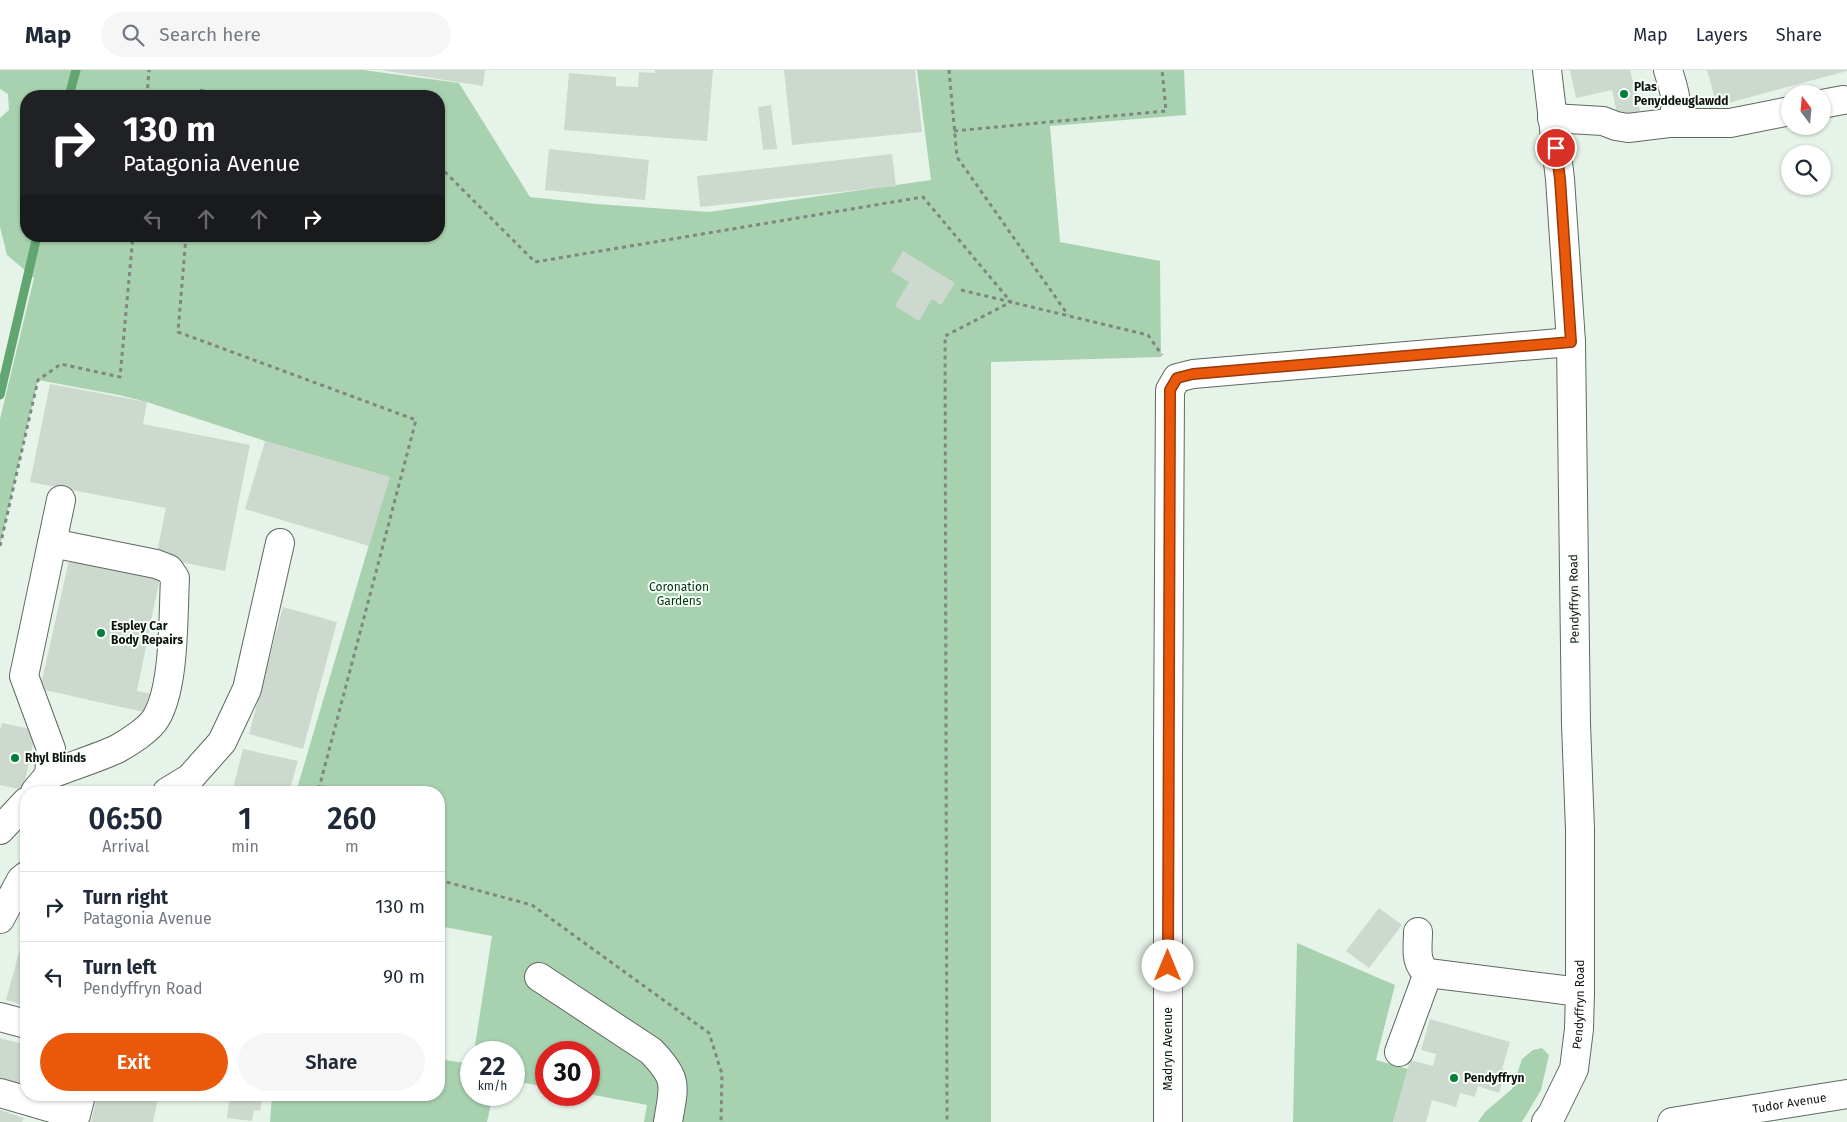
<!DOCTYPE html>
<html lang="en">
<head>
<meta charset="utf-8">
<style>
	:root { --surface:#fff; --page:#f6f6f7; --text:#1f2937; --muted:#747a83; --line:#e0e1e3; --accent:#ea580c }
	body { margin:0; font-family:"Fira Sans",sans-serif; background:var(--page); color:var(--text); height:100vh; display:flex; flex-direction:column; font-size:19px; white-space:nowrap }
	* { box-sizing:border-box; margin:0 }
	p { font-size:16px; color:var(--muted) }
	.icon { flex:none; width:28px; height:28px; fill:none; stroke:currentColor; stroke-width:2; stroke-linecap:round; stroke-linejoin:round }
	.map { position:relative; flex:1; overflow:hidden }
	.side { position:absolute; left:20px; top:716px; width:425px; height:315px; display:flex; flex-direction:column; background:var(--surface); border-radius:20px; box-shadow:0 1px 4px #0004 }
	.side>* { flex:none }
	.hud { position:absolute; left:20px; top:20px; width:425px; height:152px; border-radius:20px; box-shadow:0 1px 4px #0004; background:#202124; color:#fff; overflow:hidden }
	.needle { width:32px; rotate:344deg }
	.controls { position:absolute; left:1781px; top:15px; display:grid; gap:10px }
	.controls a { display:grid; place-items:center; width:50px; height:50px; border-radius:50%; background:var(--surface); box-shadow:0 1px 4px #0004; font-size:25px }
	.speed { position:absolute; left:460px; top:971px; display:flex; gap:10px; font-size:25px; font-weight:700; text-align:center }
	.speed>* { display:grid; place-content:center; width:65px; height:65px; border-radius:50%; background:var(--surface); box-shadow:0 1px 4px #0004; line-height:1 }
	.speed small { font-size:12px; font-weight:400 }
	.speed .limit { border:8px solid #d22; background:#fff; color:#111 }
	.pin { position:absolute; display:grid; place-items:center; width:42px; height:42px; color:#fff; margin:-21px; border:2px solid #fff; border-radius:50%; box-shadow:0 1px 5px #0007 }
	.me { position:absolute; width:55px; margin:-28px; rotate:0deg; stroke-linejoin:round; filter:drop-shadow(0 0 4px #0008) }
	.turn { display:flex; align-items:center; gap:18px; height:105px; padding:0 20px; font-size:22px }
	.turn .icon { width:65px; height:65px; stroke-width:2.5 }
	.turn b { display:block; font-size:35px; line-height:42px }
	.lanes { display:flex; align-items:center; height:48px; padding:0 20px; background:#0003; justify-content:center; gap:25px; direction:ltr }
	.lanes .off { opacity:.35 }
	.eta { display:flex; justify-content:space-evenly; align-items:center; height:85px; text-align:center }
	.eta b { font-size:30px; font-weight:600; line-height:35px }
	.button { display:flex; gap:10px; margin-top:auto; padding:10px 20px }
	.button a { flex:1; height:58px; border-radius:30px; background:var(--accent); color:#fff; font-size:20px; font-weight:600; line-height:58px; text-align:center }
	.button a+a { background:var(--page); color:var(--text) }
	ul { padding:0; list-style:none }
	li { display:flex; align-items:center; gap:15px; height:70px; padding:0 20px; border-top:1px solid var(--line) }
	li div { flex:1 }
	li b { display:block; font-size:19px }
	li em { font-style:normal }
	header { display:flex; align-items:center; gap:30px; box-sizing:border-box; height:70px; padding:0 25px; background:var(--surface); border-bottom:1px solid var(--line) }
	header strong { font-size:24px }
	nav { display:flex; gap:28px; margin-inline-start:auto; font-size:18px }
	.search { width:350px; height:45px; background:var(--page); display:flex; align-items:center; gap:12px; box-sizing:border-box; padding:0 18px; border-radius:28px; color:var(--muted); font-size:19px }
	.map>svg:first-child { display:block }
	.green { fill:#a8d2af; fill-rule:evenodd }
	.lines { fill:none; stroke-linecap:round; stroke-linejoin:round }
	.stream { stroke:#61a570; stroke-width:9 }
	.building { fill:#cdd9cf }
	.minor-casing { stroke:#5e695f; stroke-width:30 }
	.path { stroke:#7e8780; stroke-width:3; stroke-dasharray:4 4; stroke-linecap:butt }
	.minor { stroke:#fff; stroke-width:28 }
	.route-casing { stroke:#983908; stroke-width:12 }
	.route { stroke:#ea580c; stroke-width:9 }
	.poi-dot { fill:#007f38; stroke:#f7fff8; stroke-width:2 }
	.labels { text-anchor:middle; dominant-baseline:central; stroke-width:4; stroke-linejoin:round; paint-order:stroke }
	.poi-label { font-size:12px; font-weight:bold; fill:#0f130f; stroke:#f7fff8; text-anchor:start }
	.park-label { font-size:12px; fill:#003512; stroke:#f7fff8 }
	.street-label { font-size:12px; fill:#0f130f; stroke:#f7fff8 }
</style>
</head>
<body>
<header>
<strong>Map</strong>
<div class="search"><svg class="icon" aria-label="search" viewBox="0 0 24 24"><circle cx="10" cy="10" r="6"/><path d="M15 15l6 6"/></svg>Search here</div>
<nav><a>Map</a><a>Layers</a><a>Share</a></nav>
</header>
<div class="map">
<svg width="1847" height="1052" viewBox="0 0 1847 1052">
	<rect width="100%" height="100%" fill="#e6f3e8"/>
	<g class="green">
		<path d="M0,0h363l96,13 71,114 67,7 112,8 222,-32 -14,-110h267l2,45 -136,11 10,116 100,19 1,96 -170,5v760h-347l3,-17 -58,-11v-42h-43v35l-32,-6v-29h-40l18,-116 -53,-10v-134h-143l93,-315 -124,-36 -118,-39 -28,-7 -81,-15 -38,166v-127l34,-141 -27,-23 -7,-28v-109l9,-8 -1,-16 -8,-5zM26,26h413v140h-413z"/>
		<path d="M1297,873l98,42 -19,75 32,9 -15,53h-100z"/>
		<path d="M1542,978l7,7 -8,35 -19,32h-44l7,-10 27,-23 10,-30 11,-9z"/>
		<path d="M439,989l32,5v31h22l-6,27h-217l2,-27h167z"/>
	</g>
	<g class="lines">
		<g class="stream">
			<path d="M69,26l7,-26"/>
			<path d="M0,325l37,-159"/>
		</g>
	</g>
	<g class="building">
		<path d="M380,0h105l-2,16z"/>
		<path d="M655,0h58l-6,71 -143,-11 5,-57 47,4v9l22,1 1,-15 16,1z"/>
		<path d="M784,0h131l7,62 -130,13z"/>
		<path d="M1570,0h60l10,41 -22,6 -6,-27 -36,8z"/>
		<path d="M1707,0h140v1l-130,35z"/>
		<path d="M771,35l6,44 -14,1 -5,-43z"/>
		<path d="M549,79l100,11 -4,40 -100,-10z"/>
		<path d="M892,84l4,32 -196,21 -3,-31z"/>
		<path d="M903,181l52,32 -14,22 -9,-6 -13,22 -24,-15 14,-24 -18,-11z"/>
		<path d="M50,314l97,18 -4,22 107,21 -25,126 -69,-14 10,-49 -136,-26z"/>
		<path d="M265,371l125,36 -21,69 -124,-37z"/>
		<path d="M70,486l90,21 -23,114 15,3 -4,19 -108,-24z"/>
		<path d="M283,537l54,15 -34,127 -54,-15z"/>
		<path d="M2,653l34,7 -13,60 -23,-5v-55z"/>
		<path d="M243,679l55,12 -9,31h-57z"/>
		<path d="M1379,838l23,17 -33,43 -23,-17z"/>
		<path d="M26,857v79l-20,-6z"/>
		<path d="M1430,949l80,23 -8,27 4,1 -7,23 -21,-7 -3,11 -15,-4 -4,14 -24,-7 -6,22h-33l17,-62 23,6 3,-12 -15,-4z"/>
		<path d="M0,968l26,7v43l-26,-8z"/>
		<path d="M97,1025h62l-6,27h-62z"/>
		<path d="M230,1025h33l-3,16 -6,-1 -2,11 -25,-3z"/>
		<path d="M0,1040l24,8 -2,4h-22z"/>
	</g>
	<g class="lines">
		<g class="minor-casing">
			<g id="minor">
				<path d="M1668,0c5,18 14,37 1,53"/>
				<path d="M1822,34l21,-4"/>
				<path d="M1552,48l51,3 13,5 12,2 41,-5h61l60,-12"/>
				<path d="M49,705c22,-9 46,-16 68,-26 11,-6 33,-20 39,-31 19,-31 17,-102 19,-140l-6,-9 -13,-5 -104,-21"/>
				<path d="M35,722l14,-17 2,-26 -27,-73 37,-176"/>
				<path d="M167,722l23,-14 32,-36 25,-53 33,-146"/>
				<path d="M0,760l26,-28"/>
				<path d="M0,849l21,-39 5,-4"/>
				<path d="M1418,862c0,15 -4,32 10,41l152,19"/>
				<path d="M539,907l112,74c28,29 23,34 17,71"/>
				<path d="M0,947l26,7"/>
				<path d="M1399,982l29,-79"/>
				<path d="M0,1023l76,22 5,-20"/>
				<path d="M1168,1052v-370l2,-362 7,-12 16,-4 378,-32"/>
				<path id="s1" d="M1546,1052l6,-8 22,-45 5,-40 1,-37v-163l-4,-105 -5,-382 -11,-163 -13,-109"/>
				<path id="s2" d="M1672,1052l175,-28"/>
			</g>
		</g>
		<g class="path">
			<path d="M949,0l8,87 111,158"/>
			<path d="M147,26l2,-26"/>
			<path d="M198,26v-6l40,6"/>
			<path d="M954,61l212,-20 -4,-41"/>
			<path d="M439,96l96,96 388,-65 88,105 -66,34 2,786"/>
			<path d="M186,166l-8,96 238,88 -98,372"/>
			<path d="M961,220l187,45 14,20"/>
			<path d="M0,476l38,-166 23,-16 59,13 13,-141"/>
			<path d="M439,810l93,25 177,128 13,41 -1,48"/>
		</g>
		<use href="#minor" class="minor"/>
	</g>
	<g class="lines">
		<g class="route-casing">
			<path id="route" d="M1168,896l2,-576 7,-12 16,-4 378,-32 -11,-163 -4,-31"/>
		</g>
		<use href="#route" class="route"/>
	</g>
	<g class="poi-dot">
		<circle cx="1624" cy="24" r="5"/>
		<circle cx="101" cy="563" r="5"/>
		<circle cx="15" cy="688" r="5"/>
		<circle cx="1454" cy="1008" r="5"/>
	</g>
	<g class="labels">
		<g class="poi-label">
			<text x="1634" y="17">Plas<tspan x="1634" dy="14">Penyddeuglawdd</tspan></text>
			<text x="111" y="556">Espley Car<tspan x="111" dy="14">Body Repairs</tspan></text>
			<text x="25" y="688">Rhyl Blinds</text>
			<text x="1464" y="1008">Pendyffryn</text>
		</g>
		<g class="park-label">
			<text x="679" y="517">Coronation<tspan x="679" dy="14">Gardens</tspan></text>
		</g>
		<g class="street-label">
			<text transform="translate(1574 529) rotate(-91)">Pendyffryn Road</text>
			<text stroke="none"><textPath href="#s1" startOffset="125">Pendyffryn Road</textPath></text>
			<text transform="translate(1168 979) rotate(-90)">Madryn Avenue</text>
			<text stroke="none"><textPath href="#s2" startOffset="119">Tudor Avenue</textPath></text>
		</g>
	</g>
</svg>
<div class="controls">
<a><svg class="needle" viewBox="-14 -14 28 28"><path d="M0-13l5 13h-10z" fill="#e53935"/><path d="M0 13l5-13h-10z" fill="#747a83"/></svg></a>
<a><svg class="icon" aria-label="search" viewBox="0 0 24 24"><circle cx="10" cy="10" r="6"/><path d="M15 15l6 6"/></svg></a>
</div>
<div class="speed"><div>22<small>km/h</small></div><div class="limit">30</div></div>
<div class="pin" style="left:1556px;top:78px;background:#d93025"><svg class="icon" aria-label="arrive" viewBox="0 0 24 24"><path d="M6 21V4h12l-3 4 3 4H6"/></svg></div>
<svg class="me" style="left:1168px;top:896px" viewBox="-20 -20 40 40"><circle r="19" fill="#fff"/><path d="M0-13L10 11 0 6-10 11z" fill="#ea580c"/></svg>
<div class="hud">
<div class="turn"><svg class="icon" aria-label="right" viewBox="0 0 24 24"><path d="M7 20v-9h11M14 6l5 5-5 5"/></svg><div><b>130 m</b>Patagonia Avenue</div></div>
<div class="lanes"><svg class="icon off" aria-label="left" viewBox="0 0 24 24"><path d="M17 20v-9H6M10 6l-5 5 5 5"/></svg><svg class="icon off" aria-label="ahead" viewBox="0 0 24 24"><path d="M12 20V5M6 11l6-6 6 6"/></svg><svg class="icon off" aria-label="ahead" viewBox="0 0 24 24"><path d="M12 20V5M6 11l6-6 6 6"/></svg><svg class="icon" aria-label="right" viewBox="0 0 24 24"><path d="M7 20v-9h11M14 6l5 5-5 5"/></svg></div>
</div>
<section class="side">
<div class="eta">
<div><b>06:50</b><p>Arrival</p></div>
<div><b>1</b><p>min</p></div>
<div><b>260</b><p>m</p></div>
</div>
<ul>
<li><svg class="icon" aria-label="right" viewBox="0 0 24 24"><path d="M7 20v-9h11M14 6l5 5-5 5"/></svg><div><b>Turn right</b><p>Patagonia Avenue</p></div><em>130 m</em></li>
<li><svg class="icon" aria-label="left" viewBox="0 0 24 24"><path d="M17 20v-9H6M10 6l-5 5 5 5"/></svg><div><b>Turn left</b><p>Pendyffryn Road</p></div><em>90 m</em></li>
</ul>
<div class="button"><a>Exit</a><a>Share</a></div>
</section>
</div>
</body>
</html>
